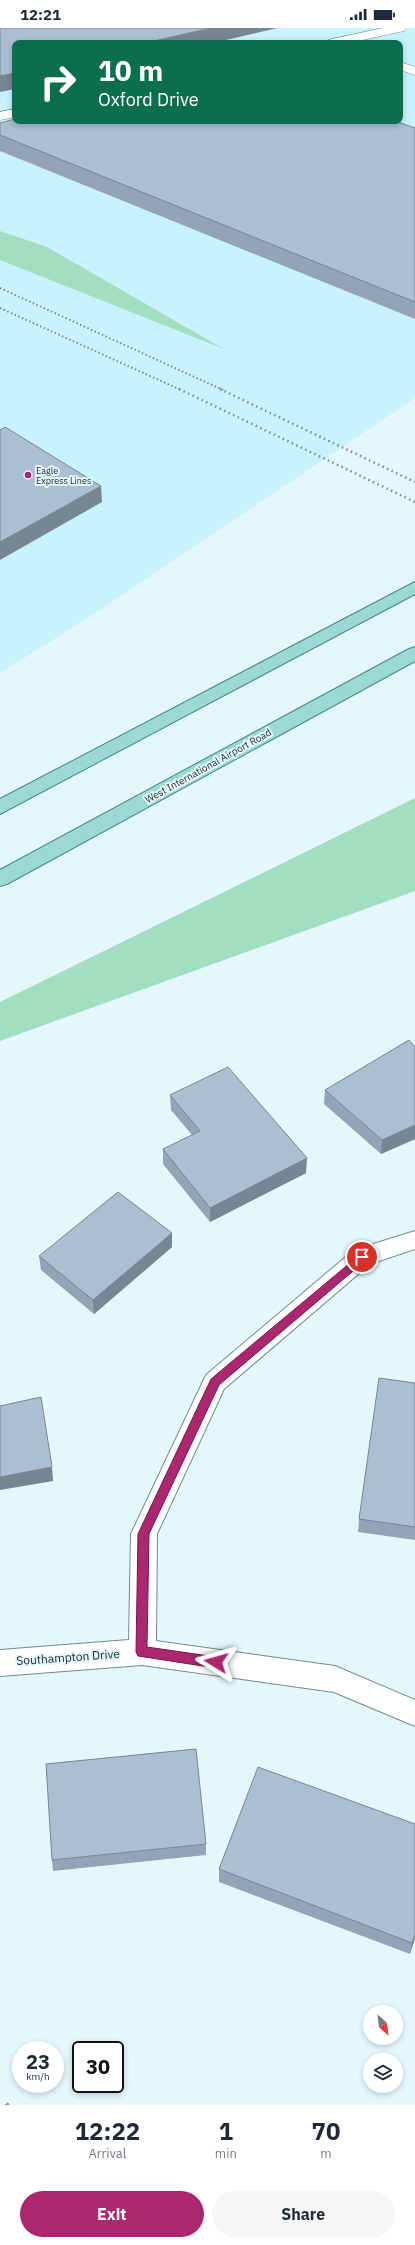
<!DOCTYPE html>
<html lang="en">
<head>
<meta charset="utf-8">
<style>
	:root { --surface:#fff; --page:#f6f6f7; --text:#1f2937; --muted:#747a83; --accent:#ad276f }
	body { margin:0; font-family:"IBM Plex Sans",sans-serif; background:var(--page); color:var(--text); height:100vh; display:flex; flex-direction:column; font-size:15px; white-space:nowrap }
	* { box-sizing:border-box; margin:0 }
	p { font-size:13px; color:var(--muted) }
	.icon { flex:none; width:22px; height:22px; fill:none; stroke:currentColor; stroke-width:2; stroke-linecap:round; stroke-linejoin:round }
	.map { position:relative; height:2077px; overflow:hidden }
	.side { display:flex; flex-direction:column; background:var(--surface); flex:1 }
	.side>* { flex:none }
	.top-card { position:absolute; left:12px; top:12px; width:391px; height:84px; border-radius:8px; box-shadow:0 2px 6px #0003; background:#0b6e4f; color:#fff; overflow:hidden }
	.needle { width:26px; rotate:153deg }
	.fabs { position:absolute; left:363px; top:1977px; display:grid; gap:8px }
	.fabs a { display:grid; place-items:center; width:40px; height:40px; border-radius:50%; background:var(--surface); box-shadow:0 2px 6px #0003; font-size:20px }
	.speed { position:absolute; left:12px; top:2013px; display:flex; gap:8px; font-size:20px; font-weight:700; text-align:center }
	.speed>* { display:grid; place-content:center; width:52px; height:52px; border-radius:50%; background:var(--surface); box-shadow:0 2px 6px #0003; line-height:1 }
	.speed small { font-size:10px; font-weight:400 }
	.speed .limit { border:2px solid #111; border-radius:6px; background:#fff; color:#111 }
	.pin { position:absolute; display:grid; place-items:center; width:34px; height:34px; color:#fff; margin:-17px; border:2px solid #fff; border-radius:50%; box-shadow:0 1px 4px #0007 }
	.me { position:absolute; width:44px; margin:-22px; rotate:278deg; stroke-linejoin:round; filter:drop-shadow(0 0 3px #0008) }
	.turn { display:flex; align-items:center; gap:14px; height:84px; padding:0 20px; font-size:18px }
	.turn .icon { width:52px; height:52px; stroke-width:2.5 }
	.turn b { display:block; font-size:28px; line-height:34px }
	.eta { display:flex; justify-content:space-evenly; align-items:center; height:68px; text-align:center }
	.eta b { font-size:24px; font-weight:800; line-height:28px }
	.button { display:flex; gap:8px; margin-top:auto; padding:8px 20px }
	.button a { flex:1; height:46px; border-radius:24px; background:var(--accent); color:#fff; font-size:16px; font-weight:800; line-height:46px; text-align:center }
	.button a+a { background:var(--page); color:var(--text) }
	.status { display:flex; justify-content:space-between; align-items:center; height:28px; padding:0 20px; background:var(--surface); direction:ltr }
	.status svg { height:11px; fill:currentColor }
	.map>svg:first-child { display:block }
	.built { fill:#c8f2fe; fill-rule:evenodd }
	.green { fill:#a2dfc1 }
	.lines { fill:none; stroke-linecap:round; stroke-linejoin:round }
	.lane-casing { stroke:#6e8c94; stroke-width:1 }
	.street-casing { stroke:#6e8c94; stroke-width:2 }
	.primary-casing { stroke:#428986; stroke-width:2 }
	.lane { fill:#fff; fill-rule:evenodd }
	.street { fill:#fff; fill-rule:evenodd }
	.primary { fill:#9bd9d5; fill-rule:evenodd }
	.rail-far1 { stroke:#7c8c90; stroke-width:2; stroke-dasharray:1.5 2.5; stroke-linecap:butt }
	.rail { stroke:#7c8c90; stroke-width:2.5; stroke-dasharray:1.5 3.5; stroke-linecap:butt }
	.wall { fill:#92a4b5 }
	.shaded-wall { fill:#778693 }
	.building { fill:#aabfd2; stroke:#778693 }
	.route { fill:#ad276f; stroke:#701948 }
	.poi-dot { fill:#ad276f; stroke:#e4f7fd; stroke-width:1.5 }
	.labels { text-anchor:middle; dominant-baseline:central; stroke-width:4; stroke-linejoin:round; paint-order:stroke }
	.far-poi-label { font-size:9px; fill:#182427; stroke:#e4f7fd; text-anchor:start }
	.street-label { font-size:10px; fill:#182427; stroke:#e4f7fd }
	.near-street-label { font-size:12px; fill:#182427; stroke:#e4f7fd }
</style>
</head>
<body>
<div class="status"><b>12:21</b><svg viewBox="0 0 49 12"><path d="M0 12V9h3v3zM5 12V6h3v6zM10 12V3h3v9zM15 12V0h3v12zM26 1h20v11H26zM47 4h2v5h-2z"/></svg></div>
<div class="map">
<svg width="415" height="2077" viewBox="0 0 415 2077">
	<rect width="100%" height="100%" fill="#e4f7fd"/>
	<path class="built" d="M0,0h415v370l-324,218 -91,57zM15,15h385v78h-385z"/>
	<g class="green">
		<path d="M0,203l47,16 177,102 -224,-89z"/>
		<path d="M415,770v93l-415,150v-39z"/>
	</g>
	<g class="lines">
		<g class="lane-casing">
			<g id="lane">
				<path d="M383,0h23l-2,3 -55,12h-23l2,-3z"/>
				<path d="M400,34l15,5v8l-15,-5z"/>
				<path d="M15,81v8l-15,3v-8z"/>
			</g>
		</g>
		<g class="street-casing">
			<path id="street" d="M415,1203v18l-45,15 -146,125 -67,145 -1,107 179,25 80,34v26l-81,-34 -192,-27 -142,11v-26l129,-10 2,-106 75,-159 148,-125z"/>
		</g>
		<g class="primary-casing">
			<g id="primary">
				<path d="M415,554v12l-415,220v-15z"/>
				<path d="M415,619v14l-408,223 -7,2v-16l409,-221z"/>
			</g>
		</g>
		<use href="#lane" class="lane"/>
		<use href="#street" class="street"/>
		<use href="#primary" class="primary"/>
		<g class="rail-far1">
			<path d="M0,260l223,102"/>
			<path d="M0,280l181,82"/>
		</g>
		<g class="rail">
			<path d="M179,361l236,113"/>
			<path d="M220,361l195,93"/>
		</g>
	</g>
	<g class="wall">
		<path d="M0,95l415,5v191l-415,-168z"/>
		<path d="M415,1019v92l-34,15 -57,-50 1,-14z"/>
		<path d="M170,1067l136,78 -96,49 -47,-58v-15l29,-14 -21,-25z"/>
		<path d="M172,1205v14l-78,67 -53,-44 -2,-14z"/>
		<path d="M415,1355v157l-57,-8 1,-13z"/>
		<path d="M206,1816v11l-153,16 -1,-11z"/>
		<path d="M219,1841l196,69 -5,16 -191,-72z"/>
	</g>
	<g class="shaded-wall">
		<path d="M211,0h66l-64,15h-68z"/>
		<path d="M15,45v16l-15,3v-16z"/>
		<path d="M101,458l1,16 -102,58v-18z"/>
		<path d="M415,1097v14l-34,15 1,-14z"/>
		<path d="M307,1130l-1,15 -96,49v-14z"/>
		<path d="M172,1205v14l-78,67 -1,-14z"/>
		<path d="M52,1439l1,14 -53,9v-13z"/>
		<path d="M415,1906v4l-5,16 2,-11z"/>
	</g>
	<g class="building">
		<path d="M0,0h211l-66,15h-130v30l-15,3z"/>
		<path d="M15,91v2h380l20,7v174l-415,-167v-12z"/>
		<path d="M5,399l96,59 -101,56v-112z"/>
		<path d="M409,1012l6,7v78l-33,15 -57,-50z"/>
		<path d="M228,1039l79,91 -97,50 -47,-59 37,-18 -30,-36z"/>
		<path d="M118,1164l54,41 -79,67 -54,-44z"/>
		<path d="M379,1350l36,5v144l-56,-8z"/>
		<path d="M41,1369l11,70 -52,10v-71z"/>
		<path d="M196,1721l10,95 -154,16 -6,-96z"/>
		<path d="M258,1739l157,57v110l-3,9 -193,-74z"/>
		<path d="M8,2075l1,2h-4z"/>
	</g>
	<path class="route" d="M362,1225l4,1v6l-147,125 -70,149 -2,113 69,10 4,2 2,3 -2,4 -4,2 -78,-12 -2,-4 2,-118 73,-155z"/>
	<circle class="poi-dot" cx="28" cy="447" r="4"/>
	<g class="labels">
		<g class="far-poi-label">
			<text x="36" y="442">Eagle<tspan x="36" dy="10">Express Lines</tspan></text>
		</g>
		<g class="street-label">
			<text transform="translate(208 738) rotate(-29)">West International Airport Road</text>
		</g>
		<g class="near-street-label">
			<text transform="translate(68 1629) rotate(-4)">Southampton Drive</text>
		</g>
	</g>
</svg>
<div class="fabs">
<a><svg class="needle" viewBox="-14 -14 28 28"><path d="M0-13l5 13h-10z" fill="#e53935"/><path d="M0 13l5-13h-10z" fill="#747a83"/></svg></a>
<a><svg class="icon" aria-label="layers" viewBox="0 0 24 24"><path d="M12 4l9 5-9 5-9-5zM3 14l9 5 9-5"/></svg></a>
</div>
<div class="speed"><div>23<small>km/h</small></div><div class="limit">30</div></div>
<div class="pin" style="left:362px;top:1229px;background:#d93025"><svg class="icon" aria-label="arrive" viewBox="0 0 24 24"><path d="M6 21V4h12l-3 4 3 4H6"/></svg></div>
<svg class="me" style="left:216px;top:1634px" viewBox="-20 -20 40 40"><path d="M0-17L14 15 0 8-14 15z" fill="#ad276f" stroke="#fff" stroke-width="4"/></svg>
<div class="top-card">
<div class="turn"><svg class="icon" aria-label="right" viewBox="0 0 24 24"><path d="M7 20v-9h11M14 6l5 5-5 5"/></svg><div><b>10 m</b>Oxford Drive</div></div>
</div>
</div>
<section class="side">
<div class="eta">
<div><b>12:22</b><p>Arrival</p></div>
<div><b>1</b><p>min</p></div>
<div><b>70</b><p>m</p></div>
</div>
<div class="button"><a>Exit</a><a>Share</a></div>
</section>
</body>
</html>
